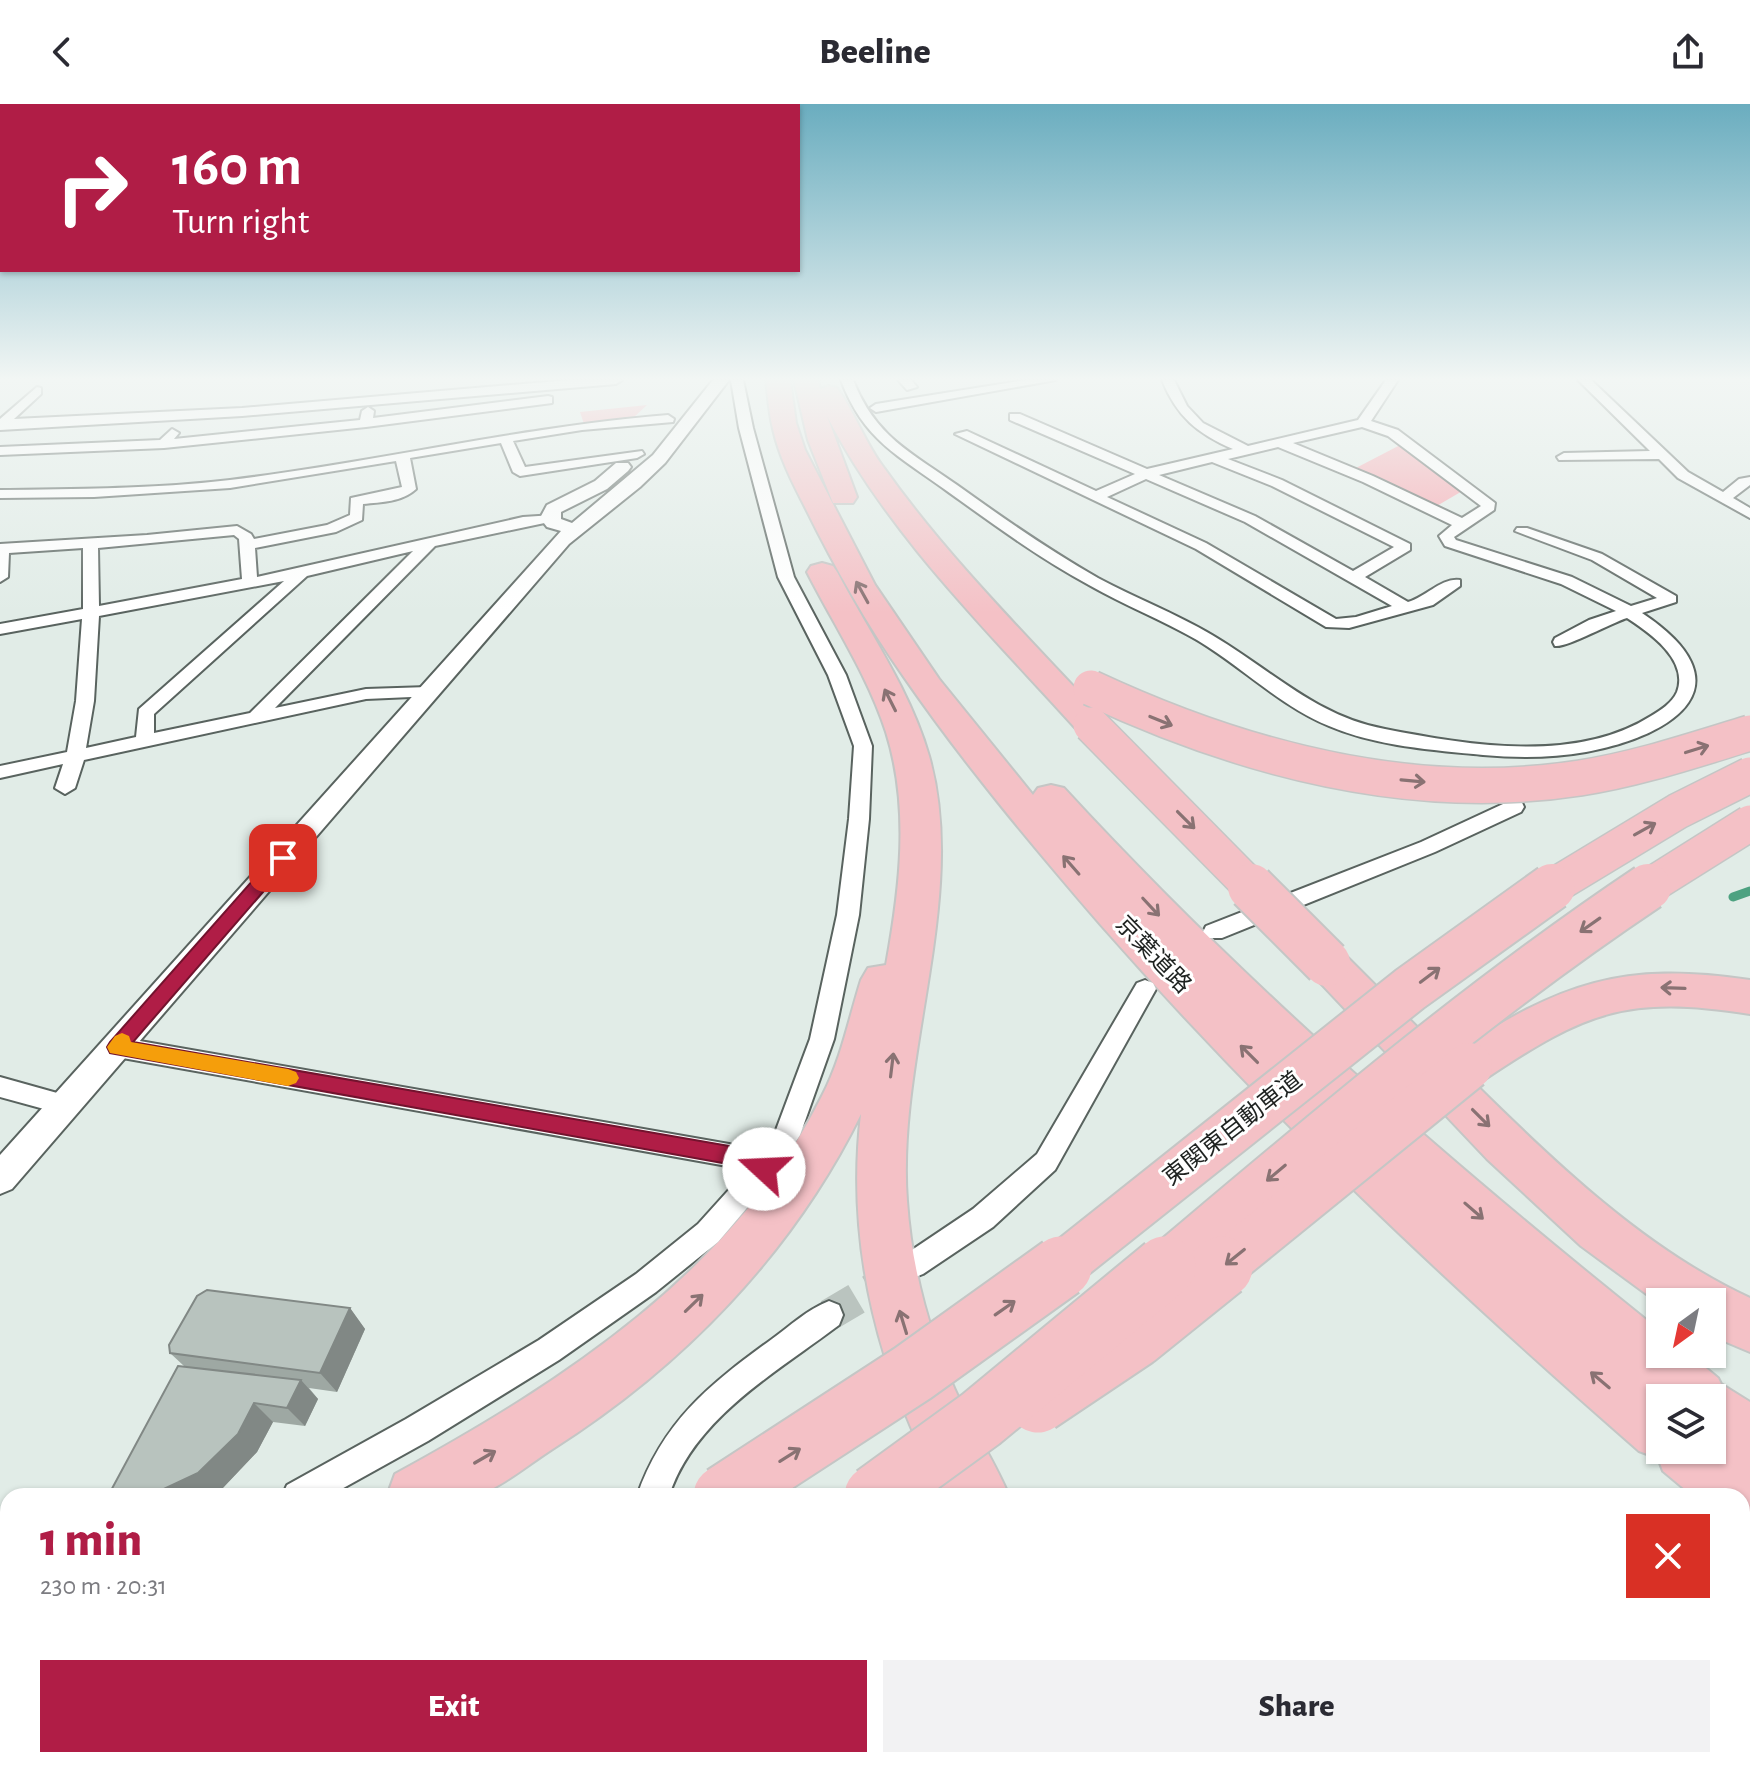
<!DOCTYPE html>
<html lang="en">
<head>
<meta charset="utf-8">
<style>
	:root { --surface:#fff; --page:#f2f2f3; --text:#2b2b33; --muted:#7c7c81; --accent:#b01d46 }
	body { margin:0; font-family:"Alegreya Sans","Noto Sans JP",sans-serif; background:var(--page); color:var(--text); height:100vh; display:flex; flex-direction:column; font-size:30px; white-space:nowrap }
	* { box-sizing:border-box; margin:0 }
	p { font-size:26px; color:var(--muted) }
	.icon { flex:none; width:44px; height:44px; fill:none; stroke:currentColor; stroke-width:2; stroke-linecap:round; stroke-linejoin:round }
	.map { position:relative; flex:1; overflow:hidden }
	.sheet { position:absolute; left:0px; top:1384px; width:1750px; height:280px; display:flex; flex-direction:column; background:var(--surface); border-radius:24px 24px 0 0; box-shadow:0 2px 6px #0004 }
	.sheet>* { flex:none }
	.banner { position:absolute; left:0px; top:0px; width:800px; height:168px; box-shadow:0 2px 6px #0004; background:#b01d46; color:#fff; overflow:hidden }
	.needle { width:52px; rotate:213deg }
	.controls { position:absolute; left:1646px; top:1184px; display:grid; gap:16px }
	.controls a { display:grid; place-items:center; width:80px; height:80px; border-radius:0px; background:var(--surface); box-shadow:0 2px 6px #0004; font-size:40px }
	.pin { position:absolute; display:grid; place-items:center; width:68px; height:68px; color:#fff; margin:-34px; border-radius:16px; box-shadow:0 4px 12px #0006 }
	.me { position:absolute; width:88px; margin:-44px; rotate:290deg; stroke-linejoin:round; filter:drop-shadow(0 0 6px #0008) }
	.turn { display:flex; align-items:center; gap:28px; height:168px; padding:0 40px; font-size:36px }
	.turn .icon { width:104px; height:104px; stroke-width:2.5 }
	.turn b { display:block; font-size:56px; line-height:68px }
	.round { display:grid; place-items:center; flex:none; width:84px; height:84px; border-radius:0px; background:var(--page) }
	.overview { display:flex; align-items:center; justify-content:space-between; height:136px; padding:0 40px }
	h1 { font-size:48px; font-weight:800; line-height:60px; color:var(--accent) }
	.button { display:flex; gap:16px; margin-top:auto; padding:16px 40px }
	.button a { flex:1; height:92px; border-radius:0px; background:var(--accent); color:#fff; font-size:32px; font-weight:800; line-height:92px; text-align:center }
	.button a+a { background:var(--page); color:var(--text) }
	header { display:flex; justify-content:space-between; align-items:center; height:104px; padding:0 40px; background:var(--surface); font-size:36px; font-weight:800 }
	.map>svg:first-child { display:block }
	.green { fill:#f7a5ae }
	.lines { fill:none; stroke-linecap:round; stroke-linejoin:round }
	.stream { stroke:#4da281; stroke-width:9 }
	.minor-tunnel { stroke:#bac4bf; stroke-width:32; stroke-dasharray:32 16; stroke-linecap:butt }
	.minor-casing { stroke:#59635f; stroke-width:4 }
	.tertiary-casing { stroke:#59635f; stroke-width:4 }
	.motorway-casing { stroke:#c4c6c5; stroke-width:4 }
	.minor { fill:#fff; fill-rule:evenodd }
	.tertiary { fill:#fff; fill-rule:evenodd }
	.motorway { fill:#f4c1c6; fill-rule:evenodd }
	.motorway-bridge-far2-casing { stroke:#c4c6c5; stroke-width:38; stroke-linecap:butt }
	.motorway-bridge-far1-casing { stroke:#c4c6c5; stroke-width:50; stroke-linecap:butt }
	.motorway-bridge-casing { stroke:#c4c6c5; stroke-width:65; stroke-linecap:butt }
	.motorway-bridge-far2 { stroke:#f4c1c6; stroke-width:35 }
	.motorway-bridge-far1 { stroke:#f4c1c6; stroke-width:46 }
	.motorway-bridge { stroke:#f4c1c6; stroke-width:61 }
	.wall { fill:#9ea8a3 }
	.shaded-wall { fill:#818885 }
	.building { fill:#b8c3be; stroke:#818885; stroke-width:2 }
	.oneway { stroke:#897273 }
	.route { fill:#b01d46; stroke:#72132e; stroke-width:2 }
	.slow { fill:#f59e0b }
	.labels { text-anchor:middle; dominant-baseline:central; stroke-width:6; stroke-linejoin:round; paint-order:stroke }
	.street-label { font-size:24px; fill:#1e2220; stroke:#fff }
</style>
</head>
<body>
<header><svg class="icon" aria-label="back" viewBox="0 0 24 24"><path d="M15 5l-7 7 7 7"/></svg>Beeline<svg class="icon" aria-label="share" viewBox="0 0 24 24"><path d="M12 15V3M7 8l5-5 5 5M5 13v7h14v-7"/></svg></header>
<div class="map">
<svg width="1750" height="1664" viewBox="0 0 1750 1664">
	<rect width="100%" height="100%" fill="#e1ece7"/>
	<g class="green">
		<path d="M647,301l-14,13 -49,6 -4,-12z"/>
		<path d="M1404,339l60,47 -29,17 -81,-38z"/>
	</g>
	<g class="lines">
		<path class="stream" d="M1733,793l17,-6"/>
		<path class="minor-tunnel" d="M829,1211l64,-38"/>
		<g class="minor-casing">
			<g id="minor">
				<path d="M570,276h52l-6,4 -374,32 -242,14v-11l37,-32 4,1v6l-27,25 228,-11z"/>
				<path d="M731,276h12l10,48 41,149 52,98 26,71 -3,73 -10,96 -25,124 -34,96 -27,42 -55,65 -62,50 -97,68 -131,81 -99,55h-47l5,-11 119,-66 133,-79 97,-66 62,-50 46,-51 -17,-7 -610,-109 -8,-3 -4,-7 4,-7 8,-3 612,107 30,11 17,-25 34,-91 27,-124 12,-96 5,-73 -26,-71 -50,-98 -39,-149z"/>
				<path d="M841,276h12c22,56 57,72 104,105 46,33 92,65 141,93 37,20 77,35 114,57 58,34 105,82 173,94 83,16 190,35 266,-13 10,-6 21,-13 26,-24 12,-32 -27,-59 -50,-74 -16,5 -61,30 -72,28l-2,-4 2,-4 34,-18 27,-9 -55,-27 -116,-38 -6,-10 13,-11 -89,-43 -85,-35 -50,12 54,21 128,64v6l-45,27 43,25c18,-5 34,-25 52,-22v6l-27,19 -84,23 -23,-1 -130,-78 -241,-115 12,-3 129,60 39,-17 -125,-54v-6h10l127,55 86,-20c-35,-15 -56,-32 -71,-69h12l13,26 16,17 45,23 110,-26 28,-40h12l-27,41 27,9 97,73 -1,7 -40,27 2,3 116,37 59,29 26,-8 -65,-38 -77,-29 2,-3h10l75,26 74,42v6l-34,11c107,71 35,122 -56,139 -33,6 -70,6 -103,3 -50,-5 -108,-9 -154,-29 -49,-20 -88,-60 -132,-86 -35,-20 -73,-35 -108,-55 -50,-27 -96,-61 -142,-94 -48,-35 -84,-51 -106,-111zM1362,323l26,9 93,70 -19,12 -89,-42 -80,-33zM1212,358l60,24 122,61 -41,24 -98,-55 -96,-41zM1146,375l99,43 147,84 -36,11 -20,2 -130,-76 -99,-46z"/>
				<path d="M898,276h13l6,7 -10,3z"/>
				<path d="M1026,276h30l-180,32 -6,-4 6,-4z"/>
				<path d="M1578,276h13l97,92 35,20 16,-13 11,-2v8l-17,13 17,10v10l-72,-40 -19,-19 -100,1 -2,-3 7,-4 86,-2z"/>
				<path d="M548,292l4,1v6l-186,24 -202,21 -164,7v-8l160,-7 12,-11 7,4 -5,6 186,-19 2,-9 6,-4 6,4 -1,7z"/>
				<path d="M668,311l6,4 -1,3 -91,8 -69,11 12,26 117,-16 2,3 -7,4 -117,18 -7,-4 -12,-29 -91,15 6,31c-14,13 -34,13 -53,15l-1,16 -26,12 -81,16 2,29 266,-60 31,-2v6l-119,25 -160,162 91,-19 62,-2 9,5 -3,4 -68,3 -282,61 -9,28 -10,6 -10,-6 8,-24 -63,14v-12l67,-14 9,-51 6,-82 -82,15v-10l83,-15v-61l-74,5 -1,24 -8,5v-38l147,-9 90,-9 14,8 3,5 73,-14 23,-10 1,-17 51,-11 -6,-26 -166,27 -136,9 -94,1v-8c77,-1 154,-1 230,-10 147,-18 290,-53 438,-65zM234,431l5,4 3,40 -143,27 -1,-58zM413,447l-163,162 -96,20v-19l153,-138zM284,477l-145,128 -3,28 -50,11 8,-47 5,-85z"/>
				<path d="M1500,666l10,6 14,31 -3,5 -86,40 -213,86h-16l-3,-6 3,-6 215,-84 82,-38 -13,-28z"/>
				<path d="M1145,876l8,3 3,6 -101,181 -62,57 -70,47 -10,4 -10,-4 -4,-9 4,-9 70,-47 64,-55 100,-171z"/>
				<path d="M0,973l75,21 3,7 -3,7 -9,3 -66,-18z"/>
				<path d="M829,1197l10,4 4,10 -4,10c-62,47 -145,93 -170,171h-32c26,-75 73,-112 135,-157 18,-13 36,-30 57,-38z"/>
				<path d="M8,1499v34l-8,3v-34z"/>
				<path d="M689,1656h36l3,8h-36z"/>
			</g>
		</g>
		<g class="tertiary-casing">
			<path id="tertiary" d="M713,276h16l-64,83 -25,24 -71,57 -557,645 -12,5v-39l561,-624 -14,-4 -7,-9 7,-13 48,-24 21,-18h12l3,4 -3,4 -21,18 -46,23v7l11,4 81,-68z"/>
		</g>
		<g class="motorway-casing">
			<g id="motorway">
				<path d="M766,276h24l6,43 9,27 70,135 64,94 94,116 5,-7 13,-3 13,3c183,199 385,374 596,543v23h29l29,24 3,6 29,18v120l-8,4v-30h-49l-30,-25 -5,-13 -19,-7c-189,-165 -372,-337 -538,-526 -69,-80 -137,-161 -197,-248 -38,-54 -70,-111 -99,-170 -13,-25 -26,-51 -32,-78 -4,-16 -5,-32 -7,-49zM1660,1294h52v52h-52z"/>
				<path d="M794,276h24l2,9 9,-3 8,2c18,25 28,55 47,80 64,90 144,169 219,250l5,7 -5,7 -12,4 -12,-4c-89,-99 -191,-197 -252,-316l30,81 -4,6h-20l-25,-63z"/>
				<path d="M822,459l11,3 4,6c32,60 73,118 92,184 40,140 -33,301 -22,445 5,71 24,140 55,204 15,31 34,59 47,91h-64c-65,-117 -100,-248 -84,-382 -69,140 -179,253 -310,336 -23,15 -48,36 -73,45 -17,6 -71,1 -91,1l8,-22c167,-91 339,-203 427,-378 19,-36 27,-78 39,-116l7,-12 18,-3c14,-77 24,-157 0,-233 -18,-56 -52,-107 -79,-160l4,-6z"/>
				<path d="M1327,843l15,5 107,107 4,-6c108,-70 168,-92 297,-73v34c-123,-19 -163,-3 -265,65l-11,4c81,80 172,167 276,215v54l-38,-16v-34l-52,2 -79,-58 -94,-87 -175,-185 -6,-11 6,-11z"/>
				<path d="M8,1553v68l-8,3v-68z"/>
				<path d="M173,1656h86l-3,8h-86z"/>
				<path d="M396,1656h82l-3,8h-82z"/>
				<path d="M1176,1656h77l3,8h-77z"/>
			</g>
		</g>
		<use href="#minor" class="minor"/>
		<use href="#tertiary" class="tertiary"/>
		<use href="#motorway" class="motorway"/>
		<g class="motorway-bridge-far2-casing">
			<g id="motorway-bridge-far2">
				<path d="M1091,584c152,71 320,116 489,90 58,-9 114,-28 170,-45"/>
				<path d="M1091,621l162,164"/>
				<path d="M1549,785l129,-78 72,-36"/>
				<path d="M1645,785l105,-66"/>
			</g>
		</g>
		<g class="motorway-bridge-far1-casing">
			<g id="motorway-bridge-far1">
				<path d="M1251,783l76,76"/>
				<path d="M1058,1165l352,-280 142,-102"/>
				<path d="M1162,1165c158,-133 314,-267 486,-382"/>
				<path d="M1219,1165l250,-203"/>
			</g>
		</g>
		<g class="motorway-bridge-casing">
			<g id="motorway-bridge">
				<path d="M1038,1298l97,-65 87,-70"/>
				<path d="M724,1392l189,-123 148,-106"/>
				<path d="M875,1392l106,-77 184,-152"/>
			</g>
		</g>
		<use href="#motorway-bridge-far2" class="motorway-bridge-far2"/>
		<use href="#motorway-bridge-far1" class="motorway-bridge-far1"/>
		<use href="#motorway-bridge" class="motorway-bridge"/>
	</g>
	<path class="wall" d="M350,1204l15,21 -28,63 -28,-4 9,11 -13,27 -32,-4 -16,30 -37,39 -12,5h-100l76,-130 -14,-13z"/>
	<g class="shaded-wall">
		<path d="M350,1204l15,21 -28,63 -17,-19z"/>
		<path d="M301,1276l17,19 -13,27 -18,-18z"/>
		<path d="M254,1299l19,19 -16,30 -37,39 -12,5h-59z"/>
	</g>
	<g class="building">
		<path d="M207,1186l143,18 -30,65 -150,-20 -1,-8 28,-49z"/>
		<path d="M178,1262l123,14 -14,28 -33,-5 -16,31 -40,39 -49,23h-41z"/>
	</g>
	<defs><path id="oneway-shaft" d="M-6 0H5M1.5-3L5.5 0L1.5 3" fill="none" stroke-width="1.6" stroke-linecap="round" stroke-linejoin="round" transform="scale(2)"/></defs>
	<g class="oneway">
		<use href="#oneway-shaft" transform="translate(862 488) rotate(-119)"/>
		<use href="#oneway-shaft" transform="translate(890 596) rotate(-117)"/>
		<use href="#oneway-shaft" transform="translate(1161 617) rotate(22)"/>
		<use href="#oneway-shaft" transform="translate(1697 645) rotate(-17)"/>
		<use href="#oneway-shaft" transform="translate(1413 677) rotate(5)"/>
		<use href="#oneway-shaft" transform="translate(1186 716) rotate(45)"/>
		<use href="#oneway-shaft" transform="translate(1645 725) rotate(-29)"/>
		<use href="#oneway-shaft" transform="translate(1071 761) rotate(-131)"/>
		<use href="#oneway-shaft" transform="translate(1151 803) rotate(47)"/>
		<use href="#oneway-shaft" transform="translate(1590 821) rotate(145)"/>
		<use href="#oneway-shaft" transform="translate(1430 871) rotate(-37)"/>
		<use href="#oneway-shaft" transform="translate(1673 884) rotate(-178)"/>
		<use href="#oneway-shaft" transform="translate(1249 950) rotate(-135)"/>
		<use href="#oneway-shaft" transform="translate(892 961) rotate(-83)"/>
		<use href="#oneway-shaft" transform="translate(1481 1014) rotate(45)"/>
		<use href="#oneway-shaft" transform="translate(1276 1069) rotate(140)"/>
		<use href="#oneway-shaft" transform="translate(1474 1107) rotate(41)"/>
		<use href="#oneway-shaft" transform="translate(1235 1153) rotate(141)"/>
		<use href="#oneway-shaft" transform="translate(694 1199) rotate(-44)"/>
		<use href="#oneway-shaft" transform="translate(1005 1204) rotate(-35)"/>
		<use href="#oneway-shaft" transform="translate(903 1218) rotate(-107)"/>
		<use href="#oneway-shaft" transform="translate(1600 1276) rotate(-140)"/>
		<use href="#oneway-shaft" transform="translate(790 1351) rotate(-32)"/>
		<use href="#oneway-shaft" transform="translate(485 1353) rotate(-30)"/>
	</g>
	<linearGradient id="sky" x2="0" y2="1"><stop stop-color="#6aadbf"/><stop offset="0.54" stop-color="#f2f6f4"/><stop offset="1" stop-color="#f2f6f4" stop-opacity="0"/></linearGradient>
	<rect width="1750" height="509" fill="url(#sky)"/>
	<path class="route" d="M283,748l9,6 -3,4 -156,180 596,104 43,16 3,7 -3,7 -8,2 -36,-14 -618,-111 -3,-6 3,-5 167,-189z"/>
	<path class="slow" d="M122,929l7,3 2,6 157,27 8,3 3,6 -3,5 -8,3 -178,-33 -3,-6 8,-11z"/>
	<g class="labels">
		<g class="street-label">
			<text transform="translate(1153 851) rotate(46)">京葉道路</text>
			<text transform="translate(1233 1025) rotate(-38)">東関東自動車道</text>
		</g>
	</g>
</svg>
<div class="controls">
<a><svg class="needle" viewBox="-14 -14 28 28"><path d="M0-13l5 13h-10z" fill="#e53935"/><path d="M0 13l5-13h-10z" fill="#7c7c81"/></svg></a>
<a><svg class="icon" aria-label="layers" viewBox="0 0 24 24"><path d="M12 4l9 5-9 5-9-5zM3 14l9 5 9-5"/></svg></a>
</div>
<div class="pin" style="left:283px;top:754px;background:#d93025"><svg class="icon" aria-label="arrive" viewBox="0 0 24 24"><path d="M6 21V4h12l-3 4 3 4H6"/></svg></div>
<svg class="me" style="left:764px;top:1065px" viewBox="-20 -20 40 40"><circle r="19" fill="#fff"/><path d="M0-13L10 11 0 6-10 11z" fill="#b01d46"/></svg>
<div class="banner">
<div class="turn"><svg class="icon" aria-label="right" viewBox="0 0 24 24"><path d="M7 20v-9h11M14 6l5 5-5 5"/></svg><div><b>160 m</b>Turn right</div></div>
</div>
<section class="sheet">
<div class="overview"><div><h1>1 min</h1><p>230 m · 20:31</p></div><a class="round" style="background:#d93025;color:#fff"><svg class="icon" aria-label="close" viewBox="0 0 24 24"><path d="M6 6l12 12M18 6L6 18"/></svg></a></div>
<div class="button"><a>Exit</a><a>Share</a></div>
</section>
</div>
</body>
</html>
